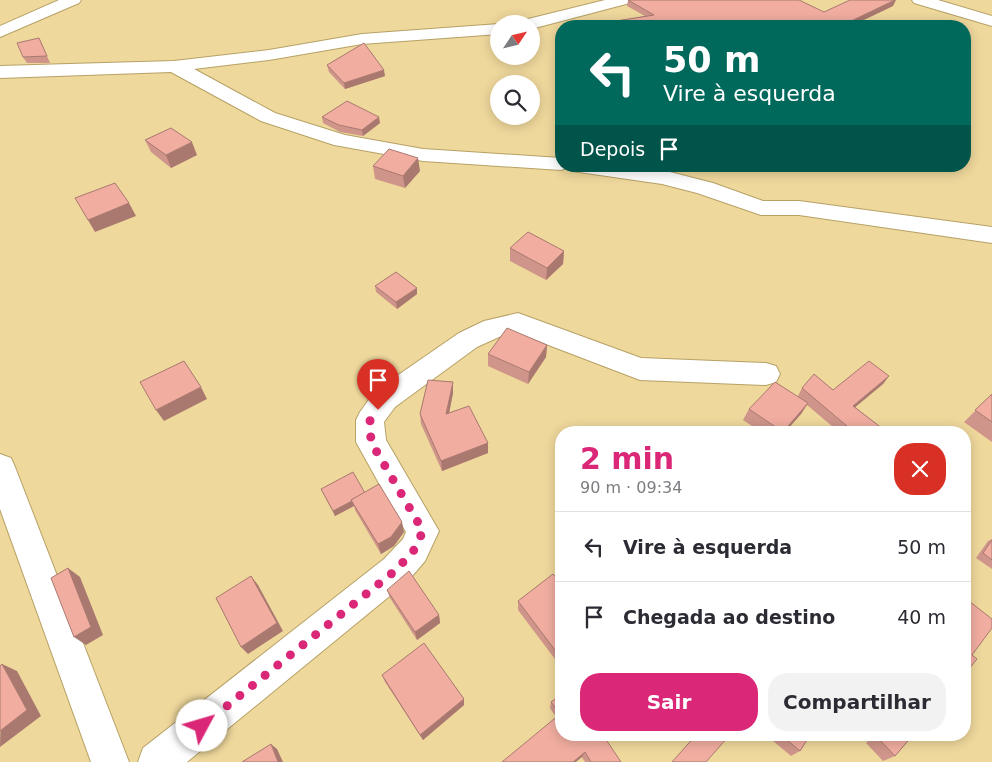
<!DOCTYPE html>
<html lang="pt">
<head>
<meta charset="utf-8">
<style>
	:root { --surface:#fff; --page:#f2f2f3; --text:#2b2b33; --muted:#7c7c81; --line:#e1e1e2; --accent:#db2777 }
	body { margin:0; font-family:"DejaVu Sans",sans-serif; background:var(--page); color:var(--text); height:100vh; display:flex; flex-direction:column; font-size:19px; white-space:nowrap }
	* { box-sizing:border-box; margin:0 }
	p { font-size:16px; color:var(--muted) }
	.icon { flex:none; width:28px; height:28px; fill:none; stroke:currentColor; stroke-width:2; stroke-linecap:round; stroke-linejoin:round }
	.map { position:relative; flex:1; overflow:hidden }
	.details { position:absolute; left:555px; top:426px; width:416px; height:315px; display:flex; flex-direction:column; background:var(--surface); border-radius:20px; box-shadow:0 2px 12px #0003 }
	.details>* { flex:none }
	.top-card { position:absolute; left:555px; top:20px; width:416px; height:152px; border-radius:20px; box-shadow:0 2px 12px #0003; background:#00695c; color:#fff; overflow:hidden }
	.needle { width:32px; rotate:55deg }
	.tools { position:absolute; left:490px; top:15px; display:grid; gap:10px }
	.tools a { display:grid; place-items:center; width:50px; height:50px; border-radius:50%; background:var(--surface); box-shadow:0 2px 12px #0003; font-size:25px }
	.pin { position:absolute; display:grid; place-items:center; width:42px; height:42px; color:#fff; margin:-51px -21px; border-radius:50% 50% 50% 0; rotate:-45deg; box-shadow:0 0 5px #0007 }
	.pin .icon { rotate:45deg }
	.me { position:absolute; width:55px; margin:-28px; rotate:51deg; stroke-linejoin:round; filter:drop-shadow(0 0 4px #0008) }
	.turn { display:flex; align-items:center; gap:18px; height:105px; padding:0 25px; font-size:22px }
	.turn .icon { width:65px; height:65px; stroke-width:2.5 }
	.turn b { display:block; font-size:35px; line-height:42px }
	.then { display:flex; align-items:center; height:48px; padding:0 25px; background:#0003; gap:10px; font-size:19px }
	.round { display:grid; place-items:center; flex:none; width:52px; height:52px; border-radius:20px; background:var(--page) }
	.headline { display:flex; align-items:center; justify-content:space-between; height:85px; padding:0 25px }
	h1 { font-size:30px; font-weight:800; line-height:38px; color:var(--accent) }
	.button { display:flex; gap:10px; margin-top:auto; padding:10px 25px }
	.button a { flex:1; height:58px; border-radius:20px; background:var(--accent); color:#fff; font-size:20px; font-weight:800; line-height:58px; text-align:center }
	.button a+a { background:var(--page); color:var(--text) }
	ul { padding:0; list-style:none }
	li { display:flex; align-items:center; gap:15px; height:70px; padding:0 25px; border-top:1px solid var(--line) }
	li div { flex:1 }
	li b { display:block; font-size:19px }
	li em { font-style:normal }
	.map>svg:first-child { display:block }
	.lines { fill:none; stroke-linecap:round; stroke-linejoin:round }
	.minor-casing { stroke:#b6a166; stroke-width:2 }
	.minor { fill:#fff; fill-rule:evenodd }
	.wall { fill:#cf958a }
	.shaded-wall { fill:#a97970 }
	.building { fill:#f1ada0; stroke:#a97970 }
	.route { stroke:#db2777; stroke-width:9; stroke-dasharray:0 16.2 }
</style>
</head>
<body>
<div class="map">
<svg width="992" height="762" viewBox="0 0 992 762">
	<rect width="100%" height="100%" fill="#efd89c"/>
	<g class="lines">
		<g class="minor-casing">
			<g id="minor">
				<path d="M59,0h22l-2,3 -79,34v-11z"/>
				<path d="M605,0h27l-2,3 -99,26v-5h-9l2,-4z"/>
				<path d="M912,0h26l54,16v10l-78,-23z"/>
				<path d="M499,24v10l-137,10 -93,16 -75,9 81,44 70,22 78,14 138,9v8h70l31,4 51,13 50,18h36l193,26v16l-193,-28h-38l-64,-22 -35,-9 -83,-12 -7,-1 -3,-4 -8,3 -138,-9 -89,-16 -73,-24 -90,-49 -171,6v-12l174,-5 95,-11 93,-16z"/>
				<path d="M518,313l123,45 125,5 10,3 4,8 -4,8 -10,3 -126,-5 -123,-47 -18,4 -22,10 -82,60 -11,15 2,18 53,91 -14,30 -17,20 -221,181h-49l5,-14 241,-189 19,-20 3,-7 -50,-90v-22l4,-8 15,-21 84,-58 25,-12z"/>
				<path d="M0,454l11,4 4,9 114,295h-38l-91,-253z"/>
			</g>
		</g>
		<use href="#minor" class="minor"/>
	</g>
	<g class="wall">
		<path d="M628,0l196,12 69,-6 -42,20h-241v-4l35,-6 -18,-10z"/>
		<path d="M42,44l8,19h-23l-4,-6z"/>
		<path d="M327,65l58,11 -40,13 -16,-17z"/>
		<path d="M322,117l58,6 -17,13 -23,-4 -17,-9z"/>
		<path d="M145,140l52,15 -26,13 -20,-16z"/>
		<path d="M373,166l47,5 -15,17 -30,-9z"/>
		<path d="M510,248l54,3 -1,13 -17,16 -36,-19z"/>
		<path d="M375,286l42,2v6l-20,15 -21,-17z"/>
		<path d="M547,345l-1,12 -18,27 -40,-18v-12z"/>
		<path d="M889,376l-6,8 -28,23 32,25h-48l-32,-27 -6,9 -16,18h-24l-18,-12 6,-11 49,-13 4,-8 31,2z"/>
		<path d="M453,393l-4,20 39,30v10l-46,18 -21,-47 -1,-10z"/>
		<path d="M992,394v48l-28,-20z"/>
		<path d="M321,489l44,4 39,39 -10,14 -13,8 -26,-44 -1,-4 -19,10z"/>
		<path d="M992,539v30l-16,-11 12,-17z"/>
		<path d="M561,583v84l-43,-57v-9z"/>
		<path d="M387,590l52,25 1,8 -23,17 -27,-42z"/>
		<path d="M382,675l82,24v6l-41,35 -38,-58z"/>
		<path d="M551,702l70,60h-36l-35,-54z"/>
		<path d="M766,735h44l-10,16 -9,5z"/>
		<path d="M874,735h39l-18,21 -12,5 -17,-18z"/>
	</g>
	<g class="shaded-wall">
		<path d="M895,0h1l-3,6 -42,20h-9l1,-1z"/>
		<path d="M384,70l1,6 -40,13 -1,-6z"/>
		<path d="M379,117l1,6 -17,13 -1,-6z"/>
		<path d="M192,142l5,13 -26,13 -5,-13z"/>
		<path d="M418,158l2,13 -15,17 -2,-12z"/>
		<path d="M129,203l7,13 -41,16 -7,-12z"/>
		<path d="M564,251l-1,13 -17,16 1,-12z"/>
		<path d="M417,288v6l-20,15 -1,-7z"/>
		<path d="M547,345l-1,12 -18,27 1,-12z"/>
		<path d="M889,376l-6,8 -36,30 6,-8z"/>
		<path d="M453,382v11l-6,31 -1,-10z"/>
		<path d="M201,387l6,12 -43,22 -8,-11z"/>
		<path d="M808,403l-7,11 -16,18h-2z"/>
		<path d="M488,443v10l-46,18 -1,-10z"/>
		<path d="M352,501l2,5 -19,10 -2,-5z"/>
		<path d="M402,522l2,10 -10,14 -13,8 -3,-10z"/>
		<path d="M68,568l12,9 23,58 -17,10 -12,-8z"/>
		<path d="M251,576l7,9 25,46 -35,23 -7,-7z"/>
		<path d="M439,615l1,8 -23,17 -2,-8z"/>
		<path d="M2,664l15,7 24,45 -41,31z"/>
		<path d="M464,699v6l-41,35 -3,-5z"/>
		<path d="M271,744l6,5 6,13h-5z"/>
		<path d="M585,752l-3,5 -6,5h-3z"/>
	</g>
	<g class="building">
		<path d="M628,0h171l25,12 26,-12h45l-52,25 2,1h-231l-4,-4 44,-7z"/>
		<path d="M39,38l8,18 -24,1 -6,-14z"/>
		<path d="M364,43l20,27 -40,13 -17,-18z"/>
		<path d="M347,101l32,16 -17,13 -23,-5 -17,-8z"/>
		<path d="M171,128l21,14 -26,13 -21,-15z"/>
		<path d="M389,149l29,9 -15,18 -30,-10z"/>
		<path d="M115,183l14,20 -41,17 -13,-22z"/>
		<path d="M528,232l36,19 -17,17 -37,-20z"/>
		<path d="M396,272l21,16 -21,14 -21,-16z"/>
		<path d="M507,328l40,17 -18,27 -41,-18z"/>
		<path d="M184,361l17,26 -45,23 -16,-28z"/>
		<path d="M869,361l20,15 -36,30 34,26h-33l-52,-44 12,-14 19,16z"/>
		<path d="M428,380l25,2 -7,32 23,-8 19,37 -47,18 -21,-47z"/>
		<path d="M775,382l33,21 -25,29 -34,-23z"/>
		<path d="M992,394v28l-17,-12z"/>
		<path d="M353,472l12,21 -14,7 1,1 -19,10 -12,-22z"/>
		<path d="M379,484l23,38 -11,15 -13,7 -27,-44z"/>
		<path d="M992,540v20l-9,-7z"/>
		<path d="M68,568l23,59 -17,10 -23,-59z"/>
		<path d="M409,571l30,44 -24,17 -28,-42z"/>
		<path d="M553,574l8,9v75l-43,-57z"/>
		<path d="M251,576l26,47 -36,24 -25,-49z"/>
		<path d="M965,598l27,21v9l-20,27 5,4 -12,15z"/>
		<path d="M424,643l40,56 -44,36 -38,-60z"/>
		<path d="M2,664l25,46 -27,21v-65z"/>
		<path d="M561,695v40h42l18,27h-30l-6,-10 -12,10h-71l58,-48 -9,-12z"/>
		<path d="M696,735h31l1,2 -22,25h-34z"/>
		<path d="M781,735h29l-10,16z"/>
		<path d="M881,735h32l-18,21 -17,-18z"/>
		<path d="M271,744l7,18h-36z"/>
	</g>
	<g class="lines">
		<path class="route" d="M202,726l194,-156 18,-20 9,-19 -52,-89 -1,-22 8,-10"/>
	</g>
</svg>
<div class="tools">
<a><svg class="needle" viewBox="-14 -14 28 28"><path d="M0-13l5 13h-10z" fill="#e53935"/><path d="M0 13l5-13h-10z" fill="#7c7c81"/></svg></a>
<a><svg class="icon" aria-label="search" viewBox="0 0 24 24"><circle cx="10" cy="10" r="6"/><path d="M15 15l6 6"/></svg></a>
</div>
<div class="pin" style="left:378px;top:410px;background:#d93025"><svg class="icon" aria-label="arrive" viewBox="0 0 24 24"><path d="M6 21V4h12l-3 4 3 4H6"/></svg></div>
<svg class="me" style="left:202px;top:726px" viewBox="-20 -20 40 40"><circle r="19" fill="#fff"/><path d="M0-13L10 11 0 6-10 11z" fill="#db2777"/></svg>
<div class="top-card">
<div class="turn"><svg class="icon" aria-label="left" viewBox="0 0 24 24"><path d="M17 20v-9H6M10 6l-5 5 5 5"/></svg><div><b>50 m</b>Vire à esquerda</div></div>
<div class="then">Depois<svg class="icon" aria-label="arrive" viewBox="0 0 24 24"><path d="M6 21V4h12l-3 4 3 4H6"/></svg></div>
</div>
<section class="details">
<div class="headline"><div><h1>2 min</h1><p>90 m · 09:34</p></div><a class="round" style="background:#d93025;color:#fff"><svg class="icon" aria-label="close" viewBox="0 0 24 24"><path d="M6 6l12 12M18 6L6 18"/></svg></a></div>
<ul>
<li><svg class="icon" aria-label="left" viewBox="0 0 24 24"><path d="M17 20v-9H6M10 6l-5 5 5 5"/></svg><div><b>Vire à esquerda</b></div><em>50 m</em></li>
<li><svg class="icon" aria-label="arrive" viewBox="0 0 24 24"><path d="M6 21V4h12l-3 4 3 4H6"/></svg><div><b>Chegada ao destino</b></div><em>40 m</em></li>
</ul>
<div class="button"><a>Sair</a><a>Compartilhar</a></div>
</section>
</div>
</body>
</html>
